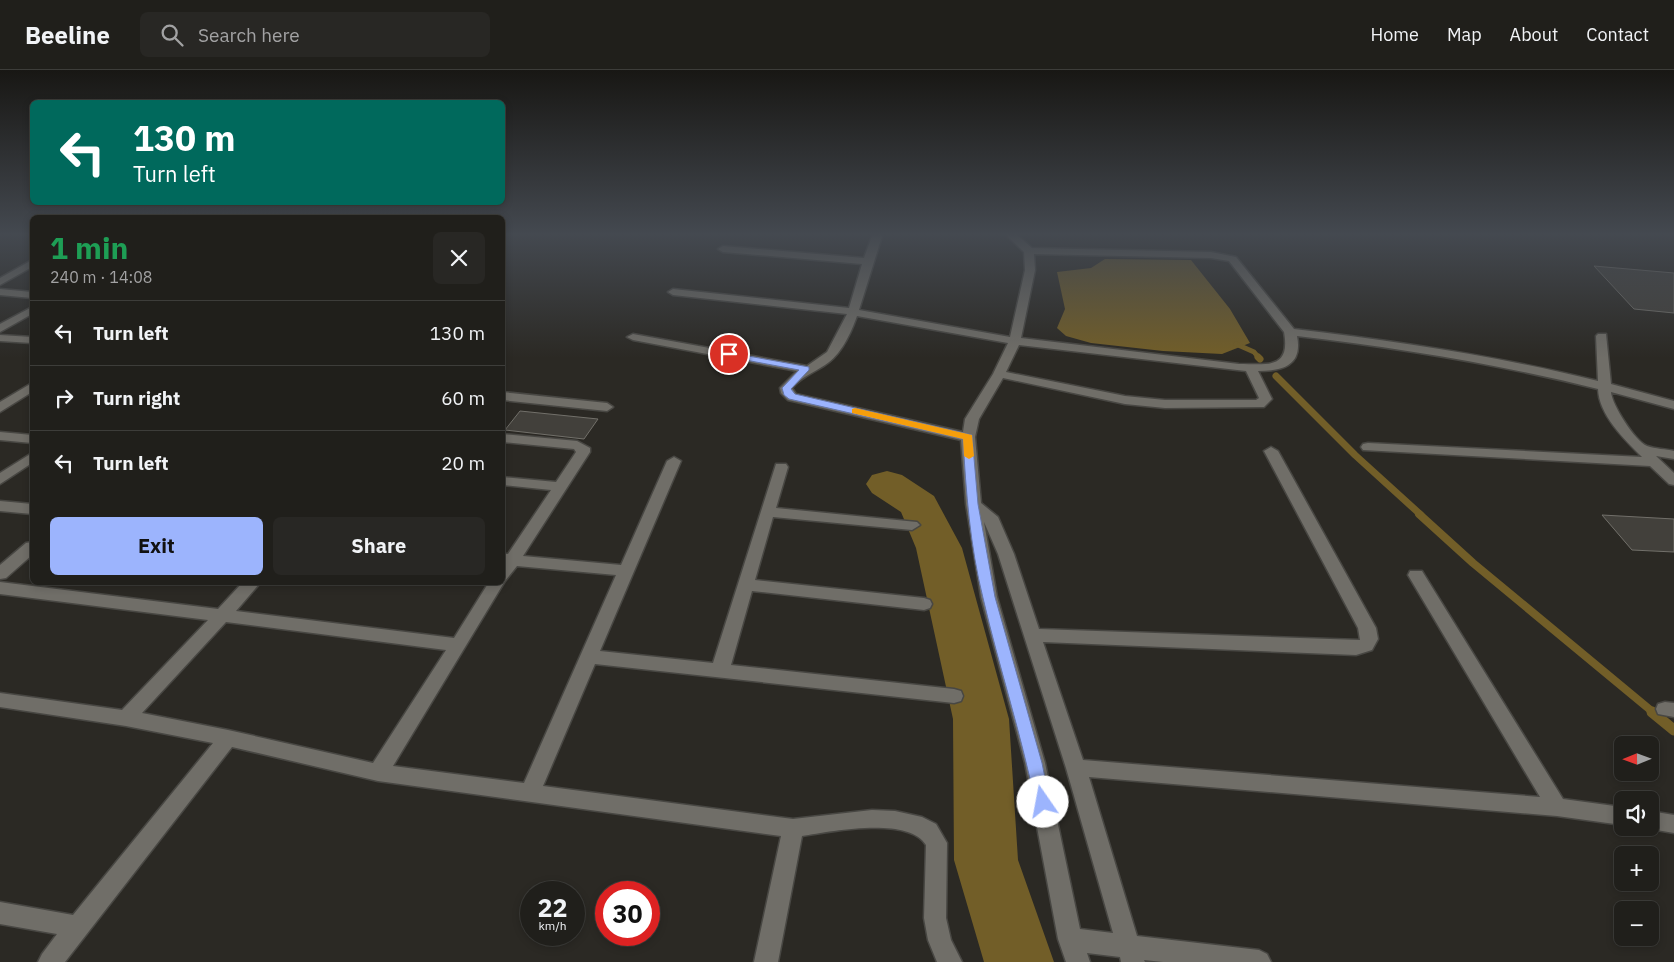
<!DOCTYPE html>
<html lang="en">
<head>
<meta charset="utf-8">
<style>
	:root { --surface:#201f1b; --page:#282724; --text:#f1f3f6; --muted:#a2a2a3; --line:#3d3d3a; --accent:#9cb4fd }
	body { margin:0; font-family:"IBM Plex Sans",sans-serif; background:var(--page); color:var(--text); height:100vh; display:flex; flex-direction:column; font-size:19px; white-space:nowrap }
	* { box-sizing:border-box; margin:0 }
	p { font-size:16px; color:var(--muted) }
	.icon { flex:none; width:28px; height:28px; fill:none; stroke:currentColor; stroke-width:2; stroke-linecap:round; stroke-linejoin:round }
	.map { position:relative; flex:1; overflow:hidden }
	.panel { position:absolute; left:30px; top:145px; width:475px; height:370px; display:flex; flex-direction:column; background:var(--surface); border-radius:8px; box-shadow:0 2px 8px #0003,0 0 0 1px var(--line) }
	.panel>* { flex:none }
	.top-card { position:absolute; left:30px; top:30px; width:475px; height:105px; border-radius:8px; box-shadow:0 2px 8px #0003,0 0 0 1px var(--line); background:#00695c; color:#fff; overflow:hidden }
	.needle { width:32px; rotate:269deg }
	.buttons { position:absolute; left:1614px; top:666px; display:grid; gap:10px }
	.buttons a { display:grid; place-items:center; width:45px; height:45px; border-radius:8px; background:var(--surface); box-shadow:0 2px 8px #0003,0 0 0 1px var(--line); font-size:25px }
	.speed { position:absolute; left:520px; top:811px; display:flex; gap:10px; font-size:25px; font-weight:700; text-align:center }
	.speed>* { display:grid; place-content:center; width:65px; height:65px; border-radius:50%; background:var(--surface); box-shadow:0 2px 8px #0003,0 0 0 1px var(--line); line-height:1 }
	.speed small { font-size:12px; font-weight:400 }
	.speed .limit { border:8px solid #d22; background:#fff; color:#111 }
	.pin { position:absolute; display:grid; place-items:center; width:42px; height:42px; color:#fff; margin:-21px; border:2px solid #fff; border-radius:50%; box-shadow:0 1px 5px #0007 }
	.me { position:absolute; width:55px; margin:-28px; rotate:348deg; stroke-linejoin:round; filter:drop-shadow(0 0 4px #0008) }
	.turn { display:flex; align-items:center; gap:18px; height:105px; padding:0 20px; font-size:22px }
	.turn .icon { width:65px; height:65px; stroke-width:2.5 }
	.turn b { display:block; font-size:35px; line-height:42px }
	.round { display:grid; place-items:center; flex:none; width:52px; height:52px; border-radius:8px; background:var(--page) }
	.headline { display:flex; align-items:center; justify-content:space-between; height:85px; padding:0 20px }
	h1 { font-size:30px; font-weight:700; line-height:38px; color:#1e9e55 }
	.primary-button { display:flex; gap:10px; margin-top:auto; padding:10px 20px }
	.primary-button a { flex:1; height:58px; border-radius:8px; background:var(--accent); color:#111; font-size:20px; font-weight:700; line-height:58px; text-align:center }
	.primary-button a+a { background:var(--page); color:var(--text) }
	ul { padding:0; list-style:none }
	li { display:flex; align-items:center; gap:15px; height:65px; padding:0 20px; border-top:1px solid var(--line) }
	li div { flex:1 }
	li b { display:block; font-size:19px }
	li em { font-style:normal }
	header { display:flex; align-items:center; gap:30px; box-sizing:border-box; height:70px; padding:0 25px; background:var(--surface); border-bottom:1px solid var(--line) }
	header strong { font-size:24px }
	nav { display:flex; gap:28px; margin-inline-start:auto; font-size:18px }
	.search { width:350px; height:45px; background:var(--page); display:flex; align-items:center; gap:12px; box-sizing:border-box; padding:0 18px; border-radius:8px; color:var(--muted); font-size:19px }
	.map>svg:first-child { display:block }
	.water { fill:#725e28 }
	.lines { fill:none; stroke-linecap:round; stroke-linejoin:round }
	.stream-far3 { stroke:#725e28; stroke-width:5 }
	.stream-far2 { stroke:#725e28; stroke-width:7 }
	.stream-far1 { stroke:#725e28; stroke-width:8 }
	.stream { stroke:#725e28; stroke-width:11 }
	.river { fill:#725e28; fill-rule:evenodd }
	.building { fill:#42403b; stroke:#72706a }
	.minor-casing { stroke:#484743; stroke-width:3 }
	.minor { fill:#706e68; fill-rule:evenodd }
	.route { fill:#9cb4fd; stroke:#6575a4 }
	.slow { fill:#f59e0b }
</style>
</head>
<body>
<header>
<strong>Beeline</strong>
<div class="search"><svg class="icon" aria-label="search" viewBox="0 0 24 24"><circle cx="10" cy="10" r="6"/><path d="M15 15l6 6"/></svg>Search here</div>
<nav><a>Home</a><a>Map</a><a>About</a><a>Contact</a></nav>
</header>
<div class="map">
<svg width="1674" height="892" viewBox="0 0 1674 892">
	<rect width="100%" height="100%" fill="#2b2924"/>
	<path class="water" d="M1105,189l86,1 39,49 20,34 -28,11 -59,-3 -72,-8 -25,-7 -9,-8 8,-19 -8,-37 34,-4z"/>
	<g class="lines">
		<path class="stream-far3" d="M1236,274l18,8 5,6"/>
		<g class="stream-far2">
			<path d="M1258,287l2,2"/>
			<path d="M1276,306l79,79 66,60"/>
		</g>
		<path class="stream-far1" d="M1419,444l54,49 181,150"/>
		<path class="stream" d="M1652,642l22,18"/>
		<path class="river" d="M887,401l15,4 32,21 28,52 47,171 9,141 36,102h-70l-30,-102 -1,-141 -37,-171 -15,-36 -29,-19 -6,-9 6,-9z"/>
	</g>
	<g class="building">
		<path d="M1594,196l80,7v40l-40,-4z"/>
		<path d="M520,341l78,8 -14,20 -79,-9z"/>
		<path d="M1602,445l72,4v33l-42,-2z"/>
	</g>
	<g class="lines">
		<g class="minor-casing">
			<g id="minor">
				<path d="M873,163h10l-24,77 151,27 15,-67 -1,-18 -20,-19h11l17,15 179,4 25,5 58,72c103,12 203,27 304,52l-2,-45 2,-2h8l5,50 63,17v8l-63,-17c1,13 24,49 36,54 8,3 19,3 27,5v8l-18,-3 18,17v12l-5,-1 -19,-18 -287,-16 -2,-3 2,-3 5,-1 274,14c-18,-18 -43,-42 -44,-68 -100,-25 -199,-41 -301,-53 6,30 -15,35 -39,35l14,28 -8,8 -99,1 -40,-4 -122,-26 -24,41 -4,18 6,66 17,14 16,37 25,75 321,11 -2,-12 -94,-177 7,-4 7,4 98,177 2,11 -6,11 -16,5 -313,-13 40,118 457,37 -132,-222 2,-4h12l141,228 59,8v18l-65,-9 -468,-39 48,159 122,14 8,4 4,8h-108l-19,-2 1,2h-24l-1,-5 -33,-4 3,9h-24l-8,-23 -33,-176 -44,-166 -15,-93 -5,-64 -173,-40 -7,-7 -1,-5 17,-17 -164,-31 -6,-3 6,-3 174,32 20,-14 20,-38 -174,-19 -5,-3 5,-3 176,19 13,-44 -139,-12 -5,-3 5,-3 141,12zM1034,184l177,4 18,3 55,71c7,38 -18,32 -45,32l-218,-26 14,-68zM857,246l151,27 -15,31 -28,45 -2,13 -167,-38 -4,-6c9,-11 21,-15 33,-23 16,-10 26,-32 32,-49zM1019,275l227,26 13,27 -3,2h-91l-40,-4 -119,-24zM984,452l14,32 68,214 47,165 -33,-4 -35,-166 -48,-166z"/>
				<path d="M32,190v7l-32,18v-7z"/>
				<path d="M0,219l32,3v6l-32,-3z"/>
				<path d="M32,237v7l-32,18v-8z"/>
				<path d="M0,265l32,2v6l-32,-2z"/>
				<path d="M32,313v9l-32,20v-10z"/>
				<path d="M502,322l105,11 6,4 -6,4 -105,-11z"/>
				<path d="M0,362l32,3v8l-32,-3z"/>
				<path d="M502,364l75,7 13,7v4l-67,104 98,9 46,-104 7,-4 7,4 -81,190 113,12 63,-199h10l2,3 -12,41 141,14 3,3 -8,5 -139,-13 -18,63 169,18 6,2 2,4 -2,4 -6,2 -172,-19 -21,74 223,24 7,2 2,5 -2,5 -7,2 -359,-39 -52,122 250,33 79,-9 23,1 27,6 14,7 11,19 -1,75 5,22 11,22h-25l-9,-22 -4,-22 2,-73c-17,-29 -95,-14 -124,-9l-24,126h-24l27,-126 -403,-55 -146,-34 -167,215h-27l4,-8 15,-20 -57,-10v-22l73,13 140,-172 -87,-17 -126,-19v-14l122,17 86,-90 -208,-26v-12l218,27 25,-27h18l-25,29 218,27 35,-56h13v-28h6l43,-64 -49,-5v-8l54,5 20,-30 -2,-3 -72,-7zM517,496l99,9 -92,208 -131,-17 112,-185zM226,552l220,28 -73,113 -145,-33 -86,-17z"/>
				<path d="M32,383v10l-32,21v-11z"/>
				<path d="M0,431l32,3v10l-32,-3z"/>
				<path d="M32,472v13l-26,23 -6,1v-14l26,-22z"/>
				<path d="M1665,632l9,1v14l-16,-3 -2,-5 2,-5z"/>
				<path d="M1650,741l24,4v18l-29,-5h5z"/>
			</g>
		</g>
		<use href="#minor" class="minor"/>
	</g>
	<linearGradient id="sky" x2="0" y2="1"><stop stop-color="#181714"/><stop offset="0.57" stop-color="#444950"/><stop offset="1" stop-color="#444950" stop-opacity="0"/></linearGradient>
	<rect width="1674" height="288" fill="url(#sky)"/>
	<path class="route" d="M726,282l83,15v3l-18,19 4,5 177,41 6,69 17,93 47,166 8,39 -2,5 -5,2 -6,-2 -2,-5c-14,-69 -36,-135 -52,-204 -13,-52 -17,-106 -20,-159l-174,-40 -5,-4 -2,-7 17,-18 -70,-13 -3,-1z"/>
	<path class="slow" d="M855,338l117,27 2,21 -5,3 -5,-3 -1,-17 -111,-26v-4z"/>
</svg>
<div class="buttons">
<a><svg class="needle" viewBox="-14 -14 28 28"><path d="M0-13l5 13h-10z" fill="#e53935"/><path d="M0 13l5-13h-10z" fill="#a2a2a3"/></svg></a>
<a><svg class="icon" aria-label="sound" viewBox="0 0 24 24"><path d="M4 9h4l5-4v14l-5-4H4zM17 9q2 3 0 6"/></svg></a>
<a>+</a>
<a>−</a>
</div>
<div class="speed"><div>22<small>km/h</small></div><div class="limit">30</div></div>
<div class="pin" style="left:729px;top:284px;background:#d93025"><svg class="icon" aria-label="arrive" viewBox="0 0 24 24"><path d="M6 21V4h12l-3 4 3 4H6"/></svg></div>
<svg class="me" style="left:1043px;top:732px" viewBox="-20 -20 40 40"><circle r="19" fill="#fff"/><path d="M0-13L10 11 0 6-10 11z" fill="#9cb4fd"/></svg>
<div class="top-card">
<div class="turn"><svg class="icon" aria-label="left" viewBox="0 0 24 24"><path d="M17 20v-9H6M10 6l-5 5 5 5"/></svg><div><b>130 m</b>Turn left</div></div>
</div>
<section class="panel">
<div class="headline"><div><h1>1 min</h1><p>240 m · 14:08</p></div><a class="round"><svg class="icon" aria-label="close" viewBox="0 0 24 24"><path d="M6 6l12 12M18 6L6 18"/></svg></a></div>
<ul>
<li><svg class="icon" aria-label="left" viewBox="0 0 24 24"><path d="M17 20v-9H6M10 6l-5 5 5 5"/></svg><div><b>Turn left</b></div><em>130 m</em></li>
<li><svg class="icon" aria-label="right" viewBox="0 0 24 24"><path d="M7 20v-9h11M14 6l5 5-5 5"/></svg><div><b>Turn right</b></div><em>60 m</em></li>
<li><svg class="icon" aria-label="left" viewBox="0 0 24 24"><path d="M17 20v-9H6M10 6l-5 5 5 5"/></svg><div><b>Turn left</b></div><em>20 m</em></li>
</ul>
<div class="primary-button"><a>Exit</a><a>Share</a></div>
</section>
</div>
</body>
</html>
